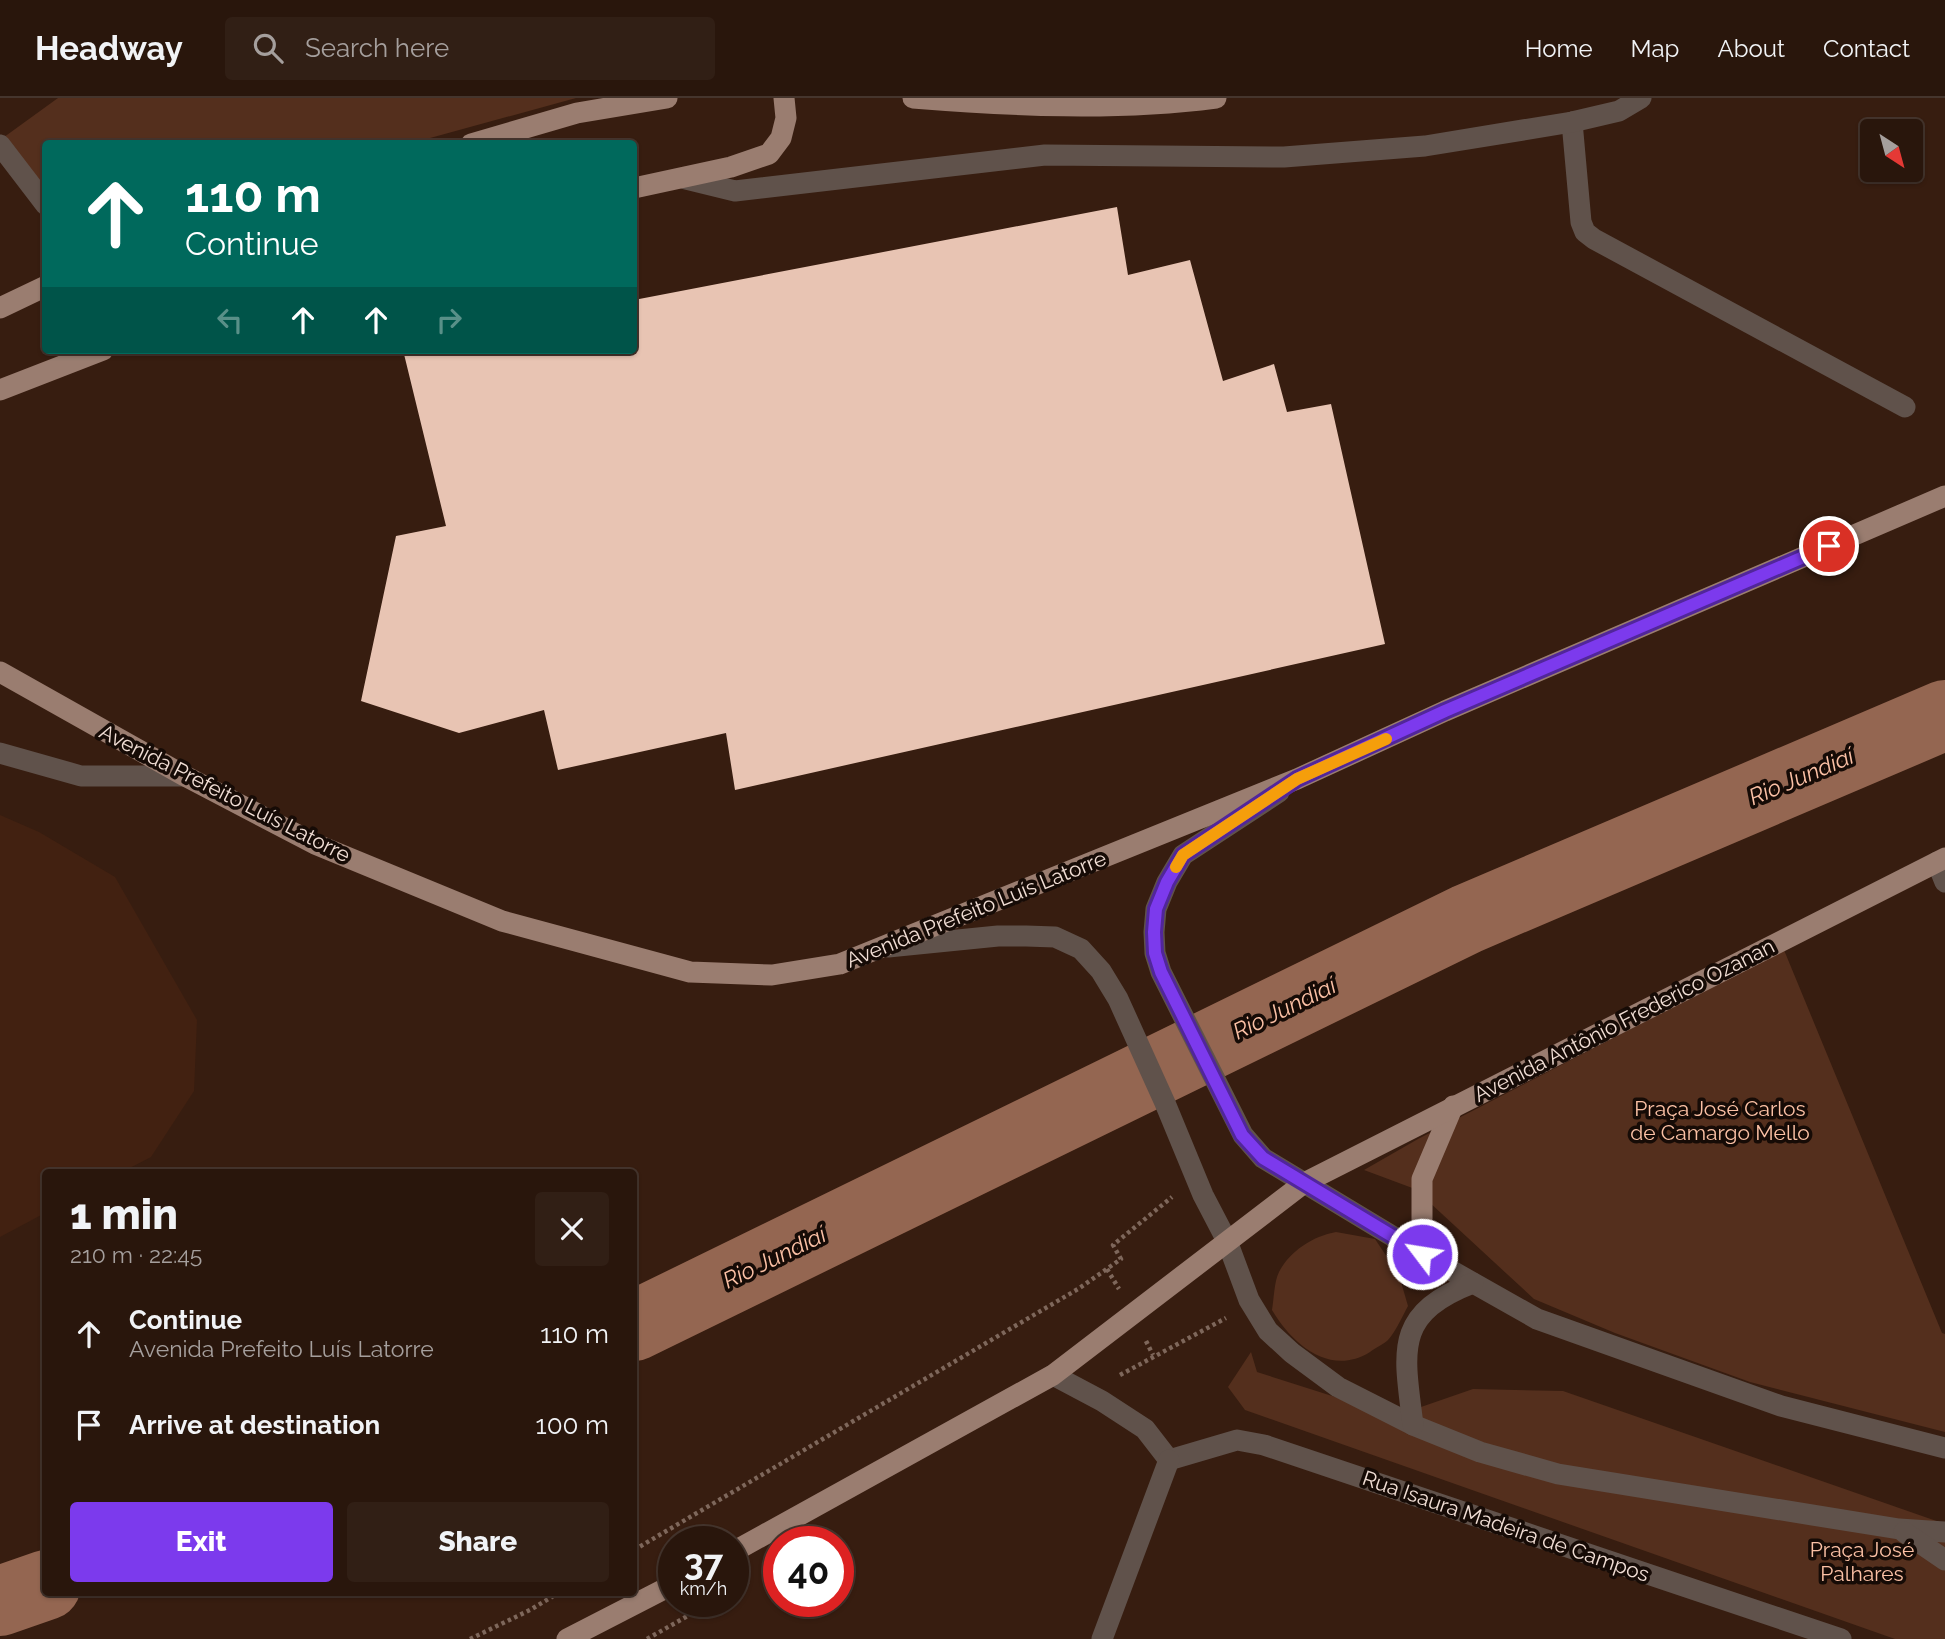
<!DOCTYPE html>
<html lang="en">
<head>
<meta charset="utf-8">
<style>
	:root { --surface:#29160c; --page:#311f15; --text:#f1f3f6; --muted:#a59f9d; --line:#45352d; --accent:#7c3aed }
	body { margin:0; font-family:Raleway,sans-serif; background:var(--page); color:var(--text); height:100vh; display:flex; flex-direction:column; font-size:26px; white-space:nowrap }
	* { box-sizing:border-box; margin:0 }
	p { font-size:23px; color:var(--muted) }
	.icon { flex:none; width:38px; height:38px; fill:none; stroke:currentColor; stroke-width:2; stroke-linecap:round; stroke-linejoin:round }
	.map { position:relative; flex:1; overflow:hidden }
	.panel { position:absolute; left:42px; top:1071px; width:595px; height:427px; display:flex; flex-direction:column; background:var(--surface); border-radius:7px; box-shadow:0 2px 5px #0004,0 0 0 2px var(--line) }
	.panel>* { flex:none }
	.guide { position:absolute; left:42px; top:42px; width:595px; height:214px; border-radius:7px; box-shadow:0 2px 5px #0004,0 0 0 2px var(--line); background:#00695c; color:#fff; overflow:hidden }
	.needle { width:46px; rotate:144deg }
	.tools { position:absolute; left:1860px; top:21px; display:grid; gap:14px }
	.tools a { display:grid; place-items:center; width:63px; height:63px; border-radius:7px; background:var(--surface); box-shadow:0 2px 5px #0004,0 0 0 2px var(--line); font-size:35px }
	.speed { position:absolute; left:658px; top:1428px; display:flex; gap:14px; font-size:35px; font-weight:700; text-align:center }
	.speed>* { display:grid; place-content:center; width:91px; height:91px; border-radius:50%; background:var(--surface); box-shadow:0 2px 5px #0004,0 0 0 2px var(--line); line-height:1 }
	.speed small { font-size:18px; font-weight:400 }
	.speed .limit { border:10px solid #d22; background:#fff; color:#111 }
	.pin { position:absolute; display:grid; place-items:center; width:60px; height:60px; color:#fff; margin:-30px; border:4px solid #fff; border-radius:50%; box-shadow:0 2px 7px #0007 }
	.me { position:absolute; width:77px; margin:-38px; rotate:301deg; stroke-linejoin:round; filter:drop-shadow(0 0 5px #0008) }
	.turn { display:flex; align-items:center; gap:24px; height:147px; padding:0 28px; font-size:32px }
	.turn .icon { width:91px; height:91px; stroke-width:2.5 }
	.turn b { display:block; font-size:49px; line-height:60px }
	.lanes { display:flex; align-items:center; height:66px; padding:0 28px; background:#0003; justify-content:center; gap:35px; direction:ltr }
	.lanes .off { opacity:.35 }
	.round { display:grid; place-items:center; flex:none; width:74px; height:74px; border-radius:7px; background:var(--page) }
	.summary { display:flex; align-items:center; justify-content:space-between; height:119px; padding:0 28px }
	h1 { font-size:42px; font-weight:800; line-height:52px }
	.button { display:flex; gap:14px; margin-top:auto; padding:14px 28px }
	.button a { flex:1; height:80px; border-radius:7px; background:var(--accent); color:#fff; font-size:28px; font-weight:800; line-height:80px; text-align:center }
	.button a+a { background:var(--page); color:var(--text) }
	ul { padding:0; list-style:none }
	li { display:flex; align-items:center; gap:21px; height:91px; padding:0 28px }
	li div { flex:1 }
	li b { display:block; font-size:26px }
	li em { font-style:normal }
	header { display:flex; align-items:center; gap:42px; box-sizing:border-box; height:98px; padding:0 35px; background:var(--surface); border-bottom:2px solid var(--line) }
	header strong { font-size:33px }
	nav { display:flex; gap:38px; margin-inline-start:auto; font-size:24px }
	.search { width:490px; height:63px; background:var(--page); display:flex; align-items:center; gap:18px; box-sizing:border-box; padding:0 24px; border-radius:7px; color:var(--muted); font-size:26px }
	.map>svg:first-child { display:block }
	.built { fill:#422111 }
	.green { fill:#542f1d }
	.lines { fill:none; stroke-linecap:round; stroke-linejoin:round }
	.river { stroke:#946651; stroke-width:70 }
	.building { fill:#e8c4b3 }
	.path { stroke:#7e675b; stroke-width:4.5; stroke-dasharray:3.5 3.5; stroke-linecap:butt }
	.minor { stroke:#60524b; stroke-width:21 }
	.major { stroke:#9a7d70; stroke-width:21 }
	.route-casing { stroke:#51269a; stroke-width:18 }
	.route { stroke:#7c3aed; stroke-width:12 }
	.slow { stroke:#f59e0b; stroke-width:12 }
	.labels { text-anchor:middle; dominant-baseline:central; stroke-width:7; stroke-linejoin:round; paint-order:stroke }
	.street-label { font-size:21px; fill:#f1ded5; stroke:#160b06 }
	.park-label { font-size:21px; fill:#fcc1a5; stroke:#160b06 }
	.water-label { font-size:23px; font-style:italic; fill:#fbc0a5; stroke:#160b06 }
</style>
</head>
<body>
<header>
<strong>Headway</strong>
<div class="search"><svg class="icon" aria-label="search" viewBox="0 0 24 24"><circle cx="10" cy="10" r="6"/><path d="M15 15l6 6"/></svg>Search here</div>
<nav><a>Home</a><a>Map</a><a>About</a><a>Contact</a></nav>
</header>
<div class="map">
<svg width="1945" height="1541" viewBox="0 0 1945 1541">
	<rect width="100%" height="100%" fill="#371d10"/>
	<path class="built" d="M0,717l39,17 76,45 82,143 -3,71 -43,66 -29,15h-76l-1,41 -45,24z"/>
	<g class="green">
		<path d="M58,0h518l-164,45 -366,1 -1,55 -45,-59z"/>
		<path d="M1784,852l158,383 3,1v98l-195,-50 -135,-49 -81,-34 -119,-110 -51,-19 54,-31z"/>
		<path d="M1336,1134l39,7 24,36 9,31c-6,11 -12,25 -20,34 -4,4 -13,8 -18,12 -40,25 -78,-8 -98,-42 2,-11 2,-28 7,-38 11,-21 34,-36 57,-40z"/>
		<path d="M1251,1254l6,20 138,44 78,-27 90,2 382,133v115h-50l-650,-229 -17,-23z"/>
	</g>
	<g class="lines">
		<g class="river">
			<path d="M634,1228l833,-407 478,-204"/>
			<path d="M0,1503l46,-16"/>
		</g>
	</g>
	<path class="building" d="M1117,109l11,68 62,-15 33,121 51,-17 13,48 44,-8 54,240 -650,146 -9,-57 -168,37 -14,-60 -85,23 -98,-32 35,-165 50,-10 -43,-176h231v-50z"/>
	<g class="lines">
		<g class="path">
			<path d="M1107,1171l12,20"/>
			<path d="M1146,1243l7,14"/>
			<path d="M1120,1277l106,-57"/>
			<path d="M634,1452l444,-261 43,-30 -8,-14 59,-48"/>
			<path d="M733,1492l18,-10"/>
			<path d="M470,1541l60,-29 30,-18"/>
			<path d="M647,1541l67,-38"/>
		</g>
		<g class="minor">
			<path d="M1572,24l9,100 4,10 9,7 311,168"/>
			<path d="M0,47l46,60"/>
			<path d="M686,81l49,12 310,-36 239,2 141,-11 147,-24 47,-11 22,-13"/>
			<path d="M0,655l81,23h104"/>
			<path d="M1279,694l-96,63 -16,27 -11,27 -2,23 1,21 6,19 82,163 20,23 159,96 115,65 244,87 164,42"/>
			<path d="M1937,764l8,20"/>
			<path d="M888,849l110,-11h28l29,1 26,12 20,22 17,28 47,104 38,92 24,46 22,59 19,31 24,22 46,34 75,38 67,27 78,22 341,55 46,3"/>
			<path d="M1053,1277l49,26 43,28 24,31"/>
			<path d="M1413,1327c-9,-74 -20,-111 60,-142"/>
			<path d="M1169,1362l68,-20 27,5 577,194"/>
			<path d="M1904,1434l41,28"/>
			<path d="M1102,1541l67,-179"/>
		</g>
		<g class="major">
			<path d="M913,0c100,8 203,13 303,0"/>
			<path d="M471,46l106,-31 90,-15"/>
			<path d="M634,90l97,-21 38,-13 12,-16 5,-20 -2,-20"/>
			<path d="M0,210l46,-22"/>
			<path d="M0,292l103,-40"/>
			<path d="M0,574l185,104 130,68 187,77 188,51 82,3 68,-11 457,-185 148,-68 500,-215"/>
			<path d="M1422,1156v-75l31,-73"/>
			<path d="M733,1454l320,-177 251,-192 641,-325"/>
			<path d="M567,1541l107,-55"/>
		</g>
	</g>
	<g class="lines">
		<g class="route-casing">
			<path id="route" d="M1422,1156l-159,-96 -21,-23 -81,-163 -6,-19 -1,-21 2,-23 11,-27 16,-27 114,-76 148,-68 384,-165"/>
		</g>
		<use href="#route" class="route"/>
		<path class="slow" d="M1176,769l7,-12 114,-76 89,-40"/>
	</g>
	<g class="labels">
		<g class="street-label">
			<text transform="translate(225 695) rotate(27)">Avenida Prefeito Luís Latorre</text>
			<text transform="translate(976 811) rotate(-22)">Avenida Prefeito Luís Latorre</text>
			<text transform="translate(1624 922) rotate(-27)">Avenida Antônio Frederico Ozanan</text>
			<text transform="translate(1506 1428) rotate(19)">Rua Isaura Madeira de Campos</text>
		</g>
		<g class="park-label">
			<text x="1720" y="1010">Praça José Carlos<tspan x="1720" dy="24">de Camargo Mello</tspan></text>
			<text x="1862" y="1451">Praça José<tspan x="1862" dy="24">Palhares</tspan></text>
		</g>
		<g class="water-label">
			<text transform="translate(1801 678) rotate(-23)">Rio Jundiaí</text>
			<text transform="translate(1284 910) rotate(-26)">Rio Jundiaí</text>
			<text transform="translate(774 1159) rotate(-26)">Rio Jundiaí</text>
		</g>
	</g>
</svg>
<div class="tools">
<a><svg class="needle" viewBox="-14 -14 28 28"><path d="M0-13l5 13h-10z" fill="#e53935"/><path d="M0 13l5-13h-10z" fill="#a59f9d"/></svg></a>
</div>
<div class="speed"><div>37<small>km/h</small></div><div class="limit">40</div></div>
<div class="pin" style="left:1829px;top:448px;background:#d93025"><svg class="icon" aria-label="arrive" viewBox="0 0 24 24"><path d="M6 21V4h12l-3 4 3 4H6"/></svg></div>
<svg class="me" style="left:1422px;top:1156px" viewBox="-20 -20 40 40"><circle r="17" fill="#7c3aed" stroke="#fff" stroke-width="3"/><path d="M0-11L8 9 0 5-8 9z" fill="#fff"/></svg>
<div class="guide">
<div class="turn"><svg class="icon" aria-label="ahead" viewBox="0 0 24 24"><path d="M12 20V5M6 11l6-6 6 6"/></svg><div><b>110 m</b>Continue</div></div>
<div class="lanes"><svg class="icon off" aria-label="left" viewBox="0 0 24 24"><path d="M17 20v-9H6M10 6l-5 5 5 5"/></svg><svg class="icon" aria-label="ahead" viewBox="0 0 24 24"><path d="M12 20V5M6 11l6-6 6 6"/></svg><svg class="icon" aria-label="ahead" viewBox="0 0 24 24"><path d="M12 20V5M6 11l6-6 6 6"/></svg><svg class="icon off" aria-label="right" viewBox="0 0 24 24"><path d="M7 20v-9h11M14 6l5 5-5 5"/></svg></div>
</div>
<section class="panel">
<div class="summary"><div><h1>1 min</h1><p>210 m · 22:45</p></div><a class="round"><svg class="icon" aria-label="close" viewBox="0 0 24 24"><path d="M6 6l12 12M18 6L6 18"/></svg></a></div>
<ul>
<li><svg class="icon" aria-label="ahead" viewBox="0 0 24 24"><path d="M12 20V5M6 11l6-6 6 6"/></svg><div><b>Continue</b><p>Avenida Prefeito Luís Latorre</p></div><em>110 m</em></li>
<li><svg class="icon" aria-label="arrive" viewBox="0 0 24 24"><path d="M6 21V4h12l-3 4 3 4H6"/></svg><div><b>Arrive at destination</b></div><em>100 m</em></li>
</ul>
<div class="button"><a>Exit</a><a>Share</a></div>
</section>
</div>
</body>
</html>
